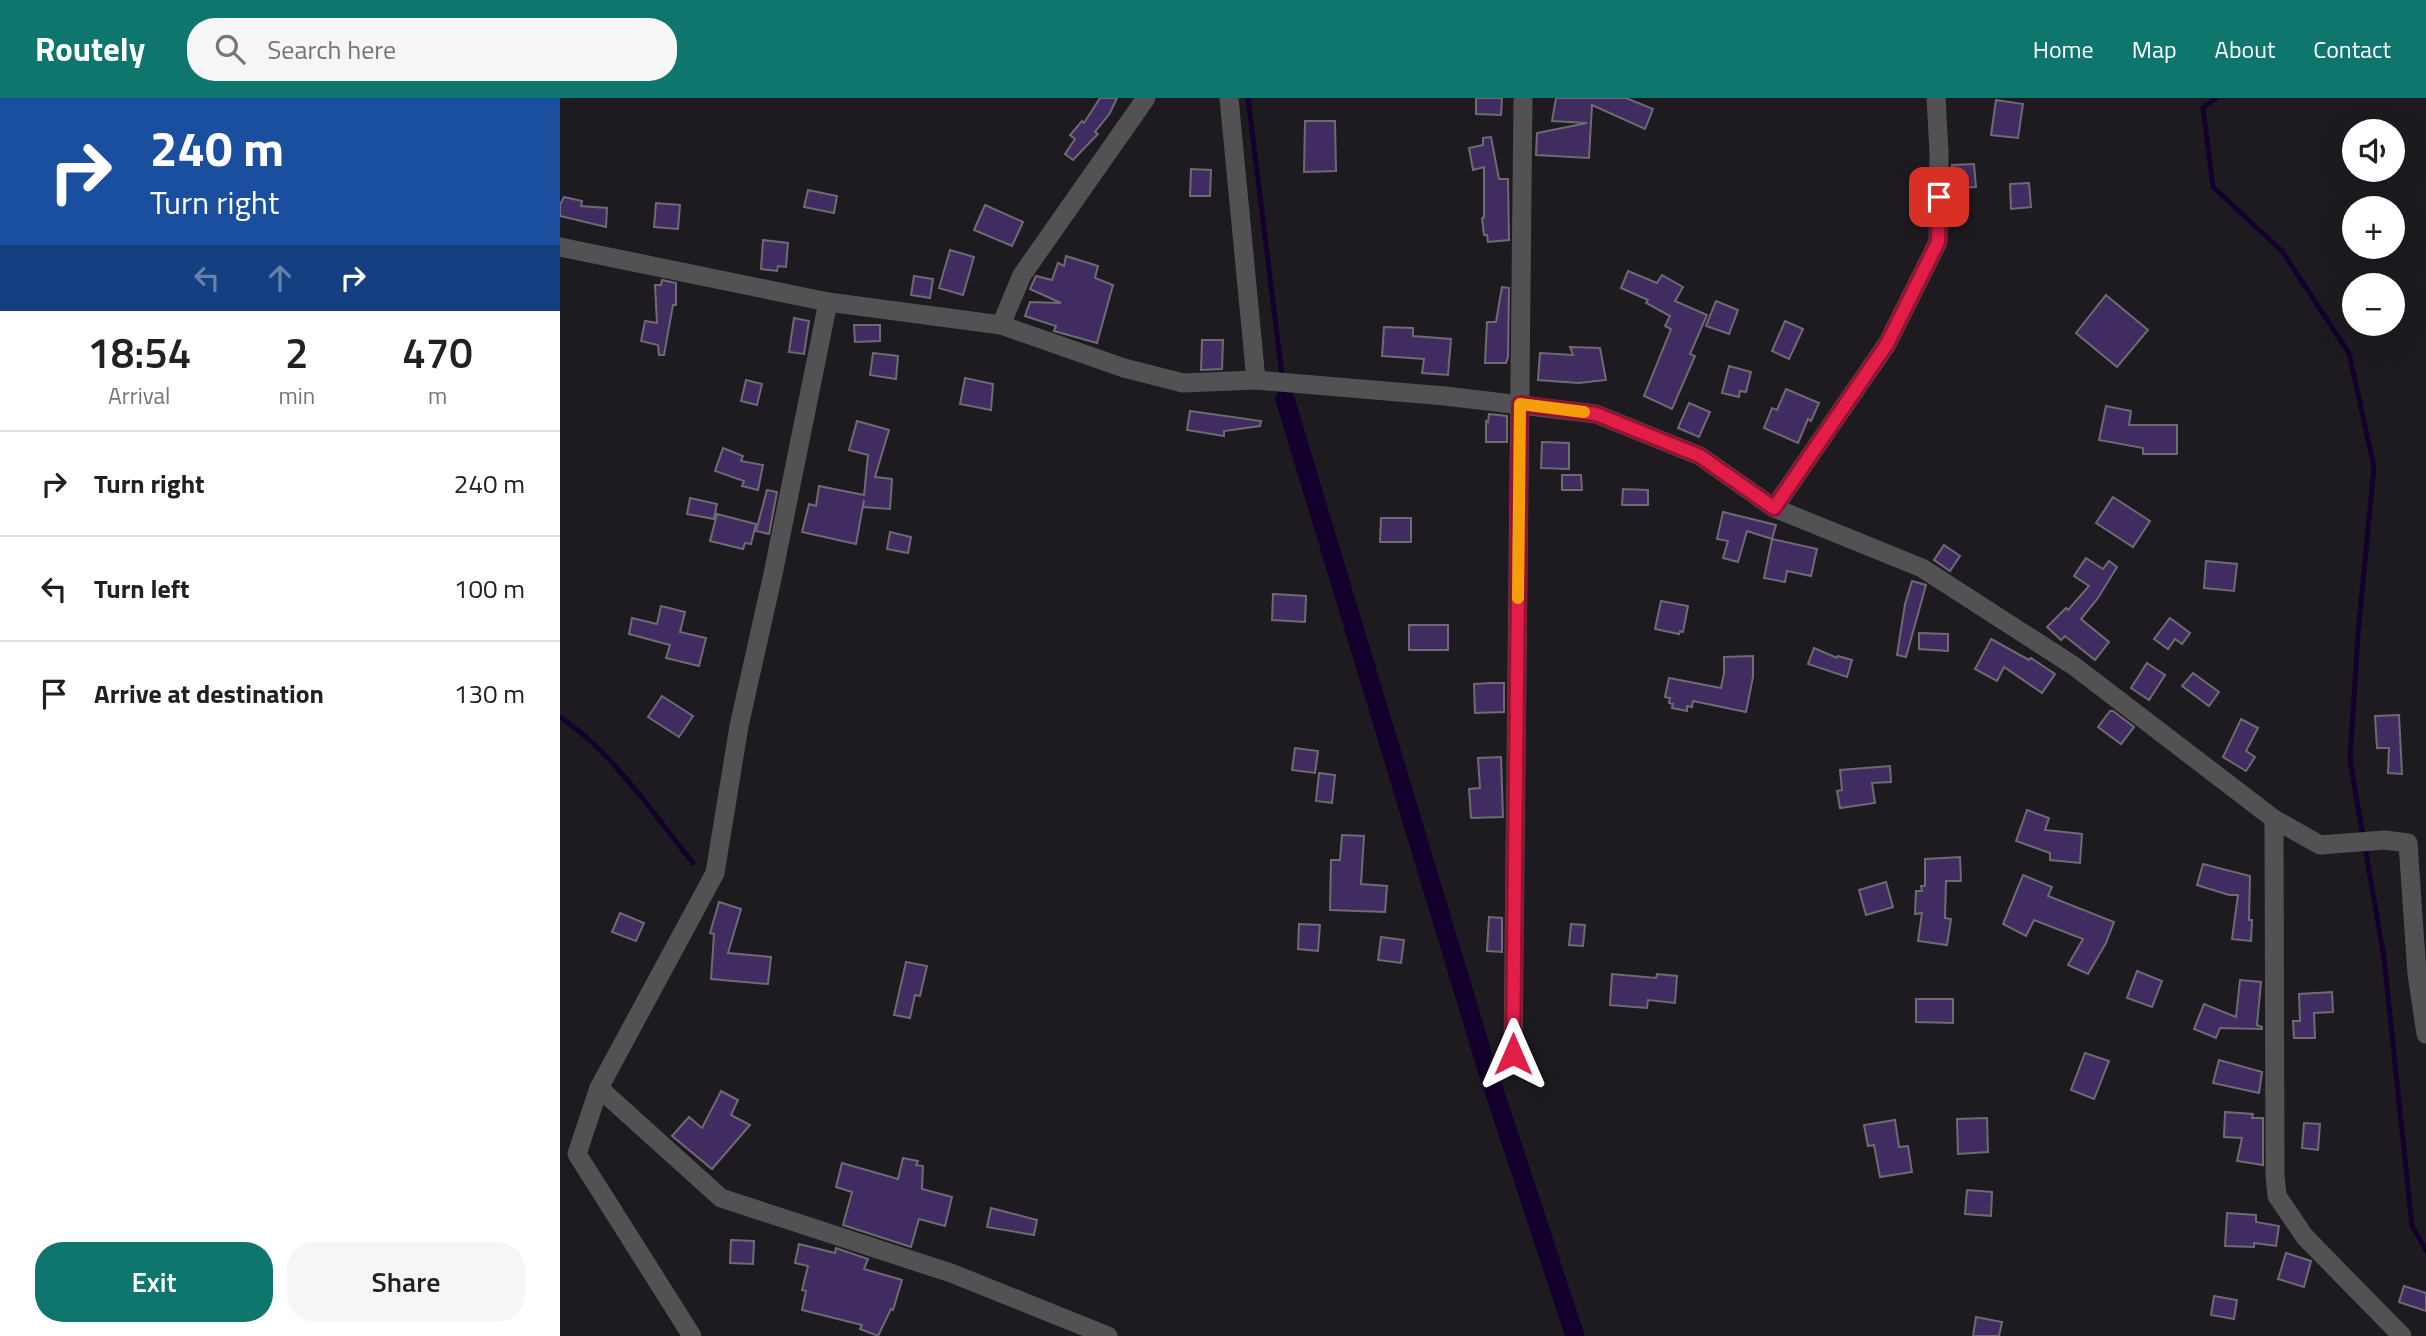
<!DOCTYPE html>
<html lang="en">
<head>
<meta charset="utf-8">
<style>
	:root { --surface:#fff; --page:#f6f6f6; --text:#202124; --muted:#757577; --line:#e0e0e0; --accent:#0f766e }
	body { margin:0; font-family:"Titillium Web",sans-serif; background:var(--page); color:var(--text); height:100vh; display:flex; flex-direction:column; font-size:26px; white-space:nowrap }
	* { box-sizing:border-box; margin:0 }
	p { font-size:23px; color:var(--muted) }
	.icon { flex:none; width:38px; height:38px; fill:none; stroke:currentColor; stroke-width:2; stroke-linecap:round; stroke-linejoin:round }
	.map { position:relative; flex:1; overflow:hidden }
	.drawer { display:flex; flex-direction:column; background:var(--surface); width:560px }
	.drawer>* { flex:none }
	.top-card { background:#1a4fa0; color:#fff; overflow:hidden }
	.buttons { position:absolute; left:1782px; top:21px; display:grid; gap:14px }
	.buttons a { display:grid; place-items:center; width:63px; height:63px; border-radius:50%; background:var(--surface); box-shadow:0 7px 28px #0002; font-size:35px }
	.pin { position:absolute; display:grid; place-items:center; width:60px; height:60px; color:#fff; margin:-30px; border-radius:14px; box-shadow:0 4px 10px #0006 }
	.me { position:absolute; width:77px; margin:-38px; rotate:0deg; stroke-linejoin:round; filter:drop-shadow(0 0 5px #0008) }
	.turn { display:flex; align-items:center; gap:24px; height:147px; padding:0 35px; font-size:32px }
	.turn .icon { width:91px; height:91px; stroke-width:2.5 }
	.turn b { display:block; font-size:49px; line-height:60px }
	.lanes { display:flex; align-items:center; height:66px; padding:0 35px; background:#0003; justify-content:center; gap:35px; direction:ltr }
	.lanes .off { opacity:.35 }
	.eta { display:flex; justify-content:space-evenly; align-items:center; height:119px; text-align:center }
	.eta b { font-size:42px; font-weight:600; line-height:49px }
	.button { display:flex; gap:14px; margin-top:auto; padding:14px 35px }
	.button a { flex:1; height:80px; border-radius:28px; background:var(--accent); color:#fff; font-size:28px; font-weight:600; line-height:80px; text-align:center }
	.button a+a { background:var(--page); color:var(--text) }
	ul { padding:0; list-style:none }
	li { display:flex; align-items:center; gap:21px; height:105px; padding:0 35px; border-top:2px solid var(--line) }
	li div { flex:1 }
	li b { display:block; font-size:26px }
	li em { font-style:normal }
	header { display:flex; align-items:center; gap:42px; box-sizing:border-box; height:98px; padding:0 35px; background:var(--accent); color:#fff }
	header strong { font-size:33px }
	nav { display:flex; gap:38px; margin-inline-start:auto; font-size:24px }
	.search { width:490px; height:63px; background:var(--page); display:flex; align-items:center; gap:18px; box-sizing:border-box; padding:0 24px; border-radius:28px; color:var(--muted); font-size:26px }
	main { display:flex; flex:1; min-height:0 }
	.map>svg:first-child { display:block }
	.lines { fill:none; stroke-linecap:round; stroke-linejoin:round }
	.stream { stroke:#13002c; stroke-width:5 }
	.canal { stroke:#13002c; stroke-width:19 }
	.building { fill:#412c62; stroke:#6d6b71; stroke-width:2 }
	.minor { stroke:#525254; stroke-width:19 }
	.route-casing { stroke:#92132f; stroke-width:18 }
	.route { stroke:#e11d48; stroke-width:12 }
	.slow { stroke:#f59e0b; stroke-width:12 }
</style>
</head>
<body>
<header>
<strong>Routely</strong>
<div class="search"><svg class="icon" aria-label="search" viewBox="0 0 24 24"><circle cx="10" cy="10" r="6"/><path d="M15 15l6 6"/></svg>Search here</div>
<nav><a>Home</a><a>Map</a><a>About</a><a>Contact</a></nav>
</header>
<main>
<section class="drawer">
<div class="top-card">
<div class="turn"><svg class="icon" aria-label="right" viewBox="0 0 24 24"><path d="M7 20v-9h11M14 6l5 5-5 5"/></svg><div><b>240 m</b>Turn right</div></div>
<div class="lanes"><svg class="icon off" aria-label="left" viewBox="0 0 24 24"><path d="M17 20v-9H6M10 6l-5 5 5 5"/></svg><svg class="icon off" aria-label="ahead" viewBox="0 0 24 24"><path d="M12 20V5M6 11l6-6 6 6"/></svg><svg class="icon" aria-label="right" viewBox="0 0 24 24"><path d="M7 20v-9h11M14 6l5 5-5 5"/></svg></div>
</div>
<div class="eta">
<div><b>18:54</b><p>Arrival</p></div>
<div><b>2</b><p>min</p></div>
<div><b>470</b><p>m</p></div>
</div>
<ul>
<li><svg class="icon" aria-label="right" viewBox="0 0 24 24"><path d="M7 20v-9h11M14 6l5 5-5 5"/></svg><div><b>Turn right</b></div><em>240 m</em></li>
<li><svg class="icon" aria-label="left" viewBox="0 0 24 24"><path d="M17 20v-9H6M10 6l-5 5 5 5"/></svg><div><b>Turn left</b></div><em>100 m</em></li>
<li><svg class="icon" aria-label="arrive" viewBox="0 0 24 24"><path d="M6 21V4h12l-3 4 3 4H6"/></svg><div><b>Arrive at destination</b></div><em>130 m</em></li>
</ul>
<div class="button"><a>Exit</a><a>Share</a></div>
</section>
<div class="map">
<svg width="1866" height="1238" viewBox="0 0 1866 1238">
	<rect width="100%" height="100%" fill="#1d1b20"/>
	<g class="lines">
		<g class="stream">
			<path d="M688,0l37,301"/>
			<path d="M1656,0l-13,10 10,79 69,64 67,102 25,114 -16,167 -8,125 13,78"/>
			<path d="M0,619c51,33 95,99 133,146"/>
			<path d="M1805,749l19,111 28,268 14,24"/>
		</g>
		<path class="canal" d="M725,301l201,667 89,270"/>
	</g>
	<g class="building">
		<path d="M540,0h17l-7,15 -15,19 3,2 -25,26 -8,-6 10,-15 -5,-4 12,-14 2,2z"/>
		<path d="M916,0h26l-1,17 -25,-1z"/>
		<path d="M996,0h70l27,11 -8,20 -53,-24 -3,53 -53,-3 1,-22 50,-10 -35,-2z"/>
		<path d="M1436,2l27,4 -5,34 -27,-3z"/>
		<path d="M745,23h30l1,50 -32,1z"/>
		<path d="M931,39l8,42h9l1,61 -21,2 -1,-7h-3l-2,-17 2,-1v-50l-11,3 -4,-22 14,-3v-7z"/>
		<path d="M1414,66l2,23 -22,1 -2,-23z"/>
		<path d="M631,71l20,1 -1,26h-20z"/>
		<path d="M1469,85l2,24 -20,2 -1,-25z"/>
		<path d="M248,92l29,6 -3,17 -30,-6z"/>
		<path d="M4,99l18,4 -1,5 26,2 -1,19 -46,-11v-11z"/>
		<path d="M96,105l24,2 -2,24 -24,-2z"/>
		<path d="M425,107l38,17 -11,24 -38,-16z"/>
		<path d="M203,142l25,3 -2,24 -8,-1 -1,5 -16,-2z"/>
		<path d="M390,152l24,7 -11,38 -24,-7z"/>
		<path d="M506,158l32,10 -3,12 18,7 -16,58 -43,-12 2,-5 -31,-10 5,-14 31,1 -31,-14 6,-13 16,4 6,-17 6,3z"/>
		<path d="M1068,173l29,12 5,-8 21,12 -8,14 32,14 -17,39 5,2 -23,53 -28,-13 27,-67 -6,-3 5,-10 -24,-13 2,-3 -27,-12z"/>
		<path d="M354,178l19,3 -3,19 -19,-3z"/>
		<path d="M102,182l14,3v22h-3l-9,50h-5l-1,-10 -17,-4 4,-20 12,2 -2,-38h6z"/>
		<path d="M942,189l7,1 -1,69 -2,6h-21l2,-41h9z"/>
		<path d="M1546,197l42,35 -31,37 -41,-34z"/>
		<path d="M1156,203l22,9 -9,24 -23,-8z"/>
		<path d="M234,220l15,3 -5,33 -15,-2z"/>
		<path d="M1225,223l18,8 -14,30 -17,-8z"/>
		<path d="M294,227h26v16l-25,1z"/>
		<path d="M824,229l29,1v8l38,3 -3,36 -26,-2 2,-14 -42,-3z"/>
		<path d="M642,242h21l-1,29 -21,1z"/>
		<path d="M1010,249l30,1 6,32 -27,3 -41,-3 2,-27 33,2z"/>
		<path d="M313,255l25,3 -2,23 -26,-4z"/>
		<path d="M1169,268l22,6 -5,20 -6,-1 -1,6 -17,-4z"/>
		<path d="M405,280l28,6 -2,26 -31,-6z"/>
		<path d="M186,282l16,4 -5,21 -16,-4z"/>
		<path d="M1226,291l33,14 -8,18 -3,-2 -10,24 -34,-15 8,-20 5,2z"/>
		<path d="M1129,305l21,9 -11,25 -21,-9z"/>
		<path d="M1546,308l25,5 -2,14h48v29h-34v-6l-44,-8z"/>
		<path d="M630,313l71,10 -1,5 -36,5v5l-37,-6z"/>
		<path d="M929,316l18,2v26h-21v-21l2,1z"/>
		<path d="M297,323l32,9 -14,47 17,2 -2,30 -27,-2 1,-7 -8,44 -54,-12 7,-28 7,2 3,-20 45,9 4,-40 -19,-5z"/>
		<path d="M982,344l27,1v26l-28,-1z"/>
		<path d="M163,350l20,8 -2,5 22,4 -5,25 -16,-4 2,-5 -29,-10z"/>
		<path d="M1002,377h19l1,15h-20z"/>
		<path d="M1063,391l25,1v15h-26z"/>
		<path d="M207,392l10,2 -8,42 -13,-3z"/>
		<path d="M1553,399l37,24 -17,26 -37,-24z"/>
		<path d="M130,400l27,6 -3,15 -27,-5z"/>
		<path d="M1163,414l53,13 -4,14 -25,-8 -9,31 -15,-4 5,-17 -11,-2z"/>
		<path d="M157,416l39,10 -5,20 -6,-1 -2,6 -33,-8z"/>
		<path d="M821,420h30v24h-31z"/>
		<path d="M330,434l21,5 -3,16 -21,-4z"/>
		<path d="M1212,441l45,10 -6,27 -24,-5 -2,11 -21,-4z"/>
		<path d="M1384,447l16,11 -10,15 -16,-11z"/>
		<path d="M1526,460l17,11 6,-8 8,6 -19,31 -17,21 28,23 -14,18 -30,-24 -4,4 -14,-13 19,-19 2,2 21,-24 -15,-10z"/>
		<path d="M1646,463l31,3 -3,27 -30,-3z"/>
		<path d="M1352,483l14,4 -20,72 -9,-2 8,-51z"/>
		<path d="M713,496l33,2 -1,26 -33,-2z"/>
		<path d="M1101,503l27,5 -5,26 -3,-1 -1,3 -24,-5z"/>
		<path d="M101,508l24,6 -5,20 26,6 -7,28 -33,-8 4,-13 -41,-11 3,-16 25,6z"/>
		<path d="M1610,520l20,15 -8,11 -7,-5 -7,10 -14,-10z"/>
		<rect x="849" y="527" width="39" height="25"/>
		<path d="M1359,535l29,1v17l-29,-2z"/>
		<path d="M1431,541l38,21 2,-2 24,16 -13,19 -38,-26 -7,14 -22,-12z"/>
		<path d="M1254,550l23,10 1,-2 14,4 -5,17 -39,-13z"/>
		<path d="M1193,558v21l-7,35 -53,-11 -1,6 -5,-1v5l-15,-3 1,-4 -4,-1 1,-5 -5,-1 4,-19 52,10 3,-15v-16z"/>
		<path d="M1587,565l18,12 -16,25 -18,-12z"/>
		<path d="M1633,575l26,19 -10,14 -27,-20z"/>
		<path d="M931,585h13v29l-29,1 -1,-29z"/>
		<path d="M102,598l31,20 -14,21 -31,-20z"/>
		<path d="M1550,613h3l21,16 -13,17 -23,-17z"/>
		<path d="M1839,617l3,59 -14,-1 1,-25h-12l-2,-32z"/>
		<path d="M1681,621l17,9 -12,23 9,6 -9,14 -23,-14z"/>
		<path d="M735,650l23,3 -3,22 -23,-3z"/>
		<path d="M941,659l2,60 -32,1 -2,-29 11,-1 -2,-30z"/>
		<path d="M1330,668l1,16 -19,1 3,20 -35,5 -3,-17 5,-1 -2,-20z"/>
		<path d="M759,675l16,2 -3,28 -16,-2z"/>
		<path d="M1467,712l22,8 -4,12 37,4 -2,29 -30,-3v-7l-34,-12z"/>
		<path d="M782,737l22,1 -3,48 26,2 -2,26 -55,-2 1,-50h9z"/>
		<path d="M1400,759l1,24h-15l-1,37 6,1 -4,26 -29,-4 4,-28 -7,1 1,-23h6l-1,-5h4v-27z"/>
		<path d="M1643,766l47,12 -1,44h3l-1,21 -19,-2 6,-44h-9l-32,-10z"/>
		<path d="M1463,777l29,12 -4,9 66,26 -8,21 -18,31 -20,-9 15,-26 -49,-19 -8,16 -23,-12z"/>
		<path d="M1326,784l7,25 -27,8 -7,-25z"/>
		<path d="M159,804l22,7 -13,44 43,4 -3,27 -57,-5 3,-45 -4,-1z"/>
		<path d="M60,815l24,10 -8,18 -24,-9z"/>
		<path d="M929,819l13,1v34l-15,-1z"/>
		<path d="M739,826l21,1 -2,26 -20,-2z"/>
		<path d="M1011,826l14,1 -2,21 -14,-1z"/>
		<path d="M821,839l23,3 -3,23 -23,-3z"/>
		<path d="M346,864l21,4 -7,30 -5,-1 -5,23 -16,-3z"/>
		<path d="M1577,873l25,10 -10,26 -25,-9z"/>
		<path d="M1052,876l44,4 1,-4 20,2 -2,27 -27,-3 -1,8 -37,-3z"/>
		<path d="M1680,882l21,2 -4,43 5,2v2l-42,-1 -4,10 -22,-9 10,-25 32,13z"/>
		<path d="M1772,894l1,20 -19,1 1,25h-21l-1,-17h7l-1,-27z"/>
		<path d="M1356,901h37v24l-37,-1z"/>
		<path d="M1525,955l24,8 -15,38 -23,-9z"/>
		<path d="M1659,962l43,12 -3,21 -46,-10z"/>
		<path d="M161,993l17,9 -7,15 19,10 -38,44 -40,-33 17,-19 13,11z"/>
		<path d="M1665,1014l28,2 -1,4h11v47l-26,-4 5,-23 -18,-1z"/>
		<path d="M1427,1020l1,34 -30,2 -1,-35z"/>
		<path d="M1335,1022l4,27 9,-1 4,26 -32,5 -6,-32 -6,1 -4,-21z"/>
		<path d="M1744,1025l16,1 -2,26 -16,-2z"/>
		<path d="M343,1060l15,3 -2,4 7,1 -1,23 30,8 -7,29 -26,-7 -8,28 -68,-22 9,-33 -16,-5 6,-24 56,16z"/>
		<path d="M1407,1092l25,2 -1,24 -26,-2z"/>
		<path d="M431,1110l46,12 -3,15 -47,-8z"/>
		<path d="M1667,1115l29,2v7l23,4 -3,20 -22,-3v4l-29,-1z"/>
		<path d="M171,1142l23,1 -1,23 -23,-1z"/>
		<path d="M239,1146l36,9 1,-5 32,11 -4,10 38,11 -9,30 -2,-1 -13,27 -18,-7 2,-4 -60,-15 4,-19 -4,-1 6,-24 -13,-3z"/>
		<path d="M1726,1155l25,8 -7,26 -26,-8z"/>
		<path d="M1844,1188l22,7v18l-27,-9z"/>
		<path d="M1654,1198l23,4 -3,19 -23,-4z"/>
		<path d="M1416,1219l26,5 -3,14h-26z"/>
	</g>
	<g class="lines">
		<g class="minor">
			<path d="M669,0l27,282"/>
			<path d="M0,149l268,55 173,23 123,43 59,15 73,-3 189,16 151,18 104,42 74,52 148,60 152,98 200,153 46,26 65,-5 23,3 9,131 9,60"/>
			<path d="M268,204l-55,272 -34,152 -24,147 -116,215 122,110 230,75 157,63"/>
			<path d="M441,227l21,-50 124,-177"/>
			<path d="M1214,410l113,-164 51,-102 1,-90 -3,-54"/>
			<path d="M1714,721l1,356 2,21 28,41 97,99"/>
			<path d="M953,956l10,-956"/>
			<path d="M39,990l-22,66 115,182"/>
		</g>
	</g>
	<g class="lines">
		<g class="route-casing">
			<path id="route" d="M953,956l7,-650 76,10 104,42 74,52 113,-164 51,-102 1,-45"/>
		</g>
		<use href="#route" class="route"/>
		<path class="slow" d="M958,500l2,-194 64,8"/>
	</g>
</svg>
<div class="buttons">
<a><svg class="icon" aria-label="sound" viewBox="0 0 24 24"><path d="M4 9h4l5-4v14l-5-4H4zM17 9q2 3 0 6"/></svg></a>
<a>+</a>
<a>−</a>
</div>
<div class="pin" style="left:1379px;top:99px;background:#d93025"><svg class="icon" aria-label="arrive" viewBox="0 0 24 24"><path d="M6 21V4h12l-3 4 3 4H6"/></svg></div>
<svg class="me" style="left:953px;top:956px" viewBox="-20 -20 40 40"><path d="M0-17L14 15 0 8-14 15z" fill="#e11d48" stroke="#fff" stroke-width="4"/></svg>
</div>
</main>
</body>
</html>
